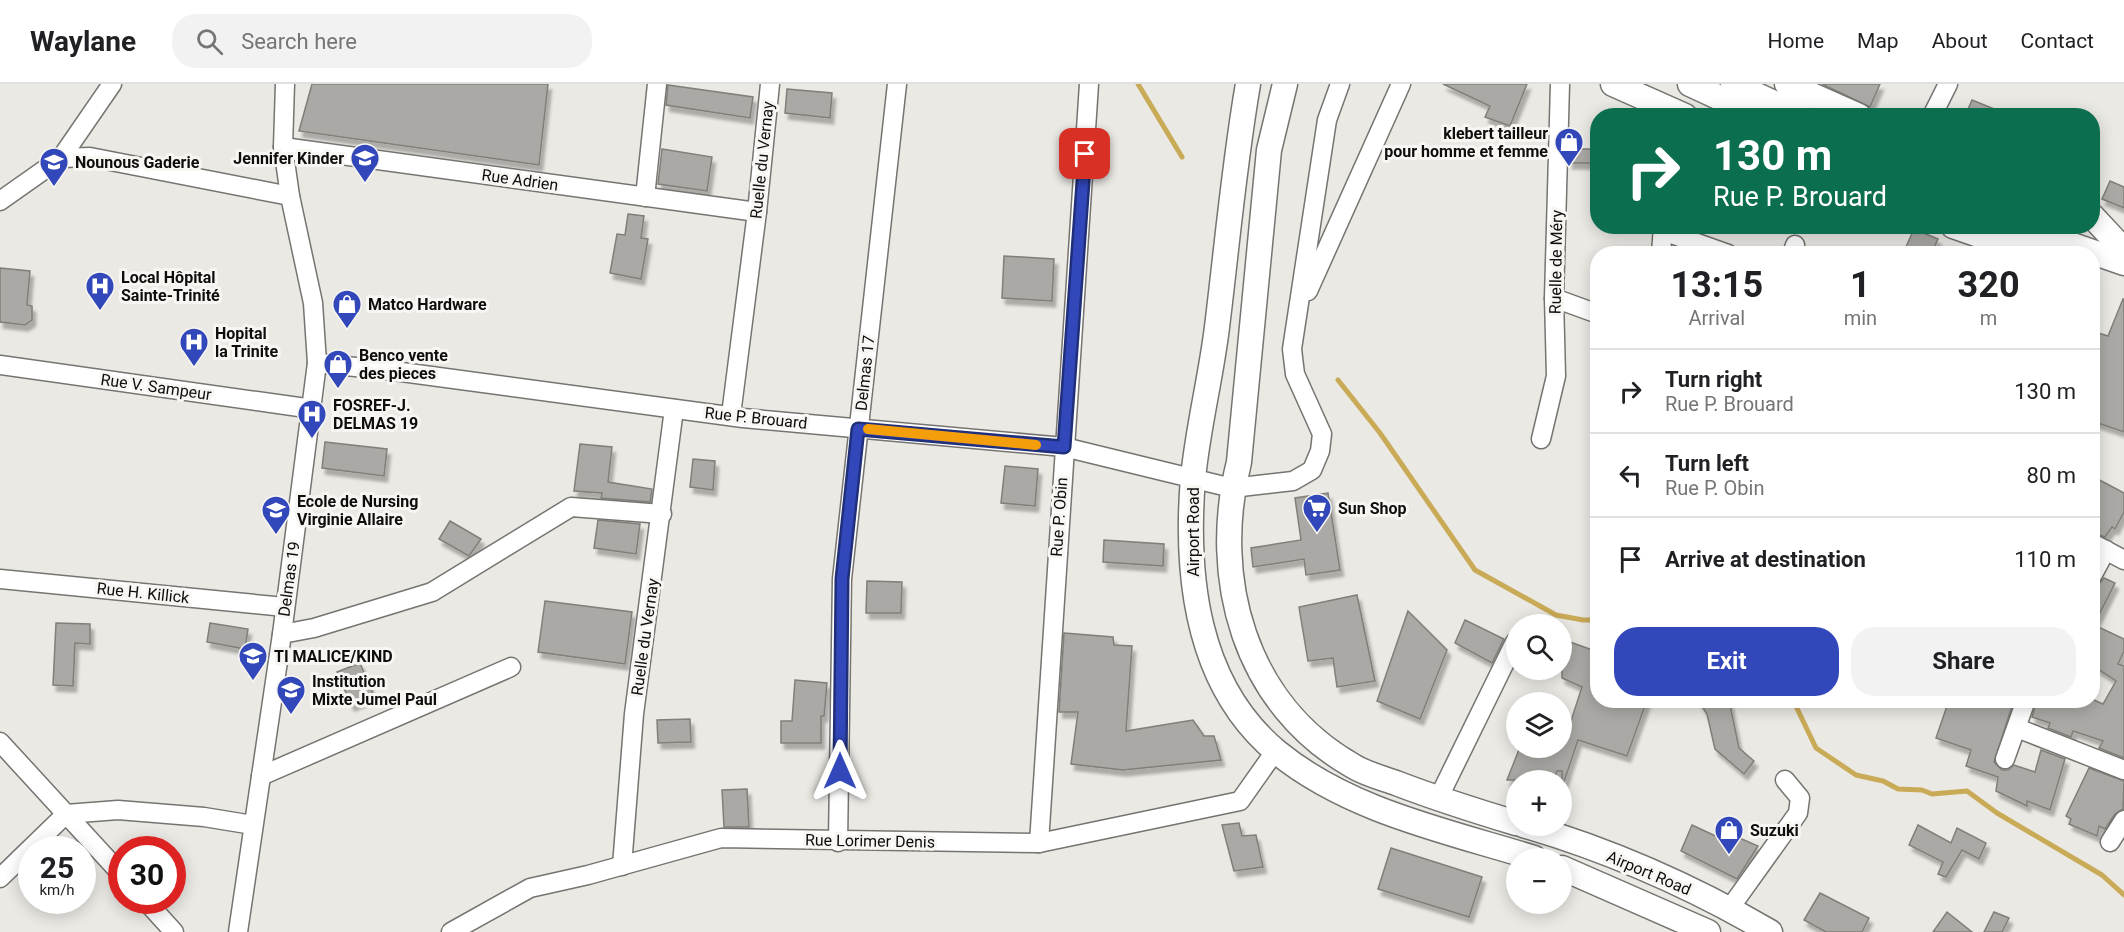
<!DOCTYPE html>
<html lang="en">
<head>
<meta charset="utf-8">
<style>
	:root { --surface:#fff; --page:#f2f2f2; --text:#202124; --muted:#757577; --line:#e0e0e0; --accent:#3248ba }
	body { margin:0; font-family:Roboto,sans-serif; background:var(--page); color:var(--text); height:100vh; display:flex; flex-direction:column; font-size:22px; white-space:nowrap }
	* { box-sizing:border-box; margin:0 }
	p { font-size:20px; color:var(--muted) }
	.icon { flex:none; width:33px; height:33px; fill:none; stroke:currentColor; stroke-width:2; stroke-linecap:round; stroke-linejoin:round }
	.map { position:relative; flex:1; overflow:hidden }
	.sheet { position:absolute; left:1590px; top:162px; width:510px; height:462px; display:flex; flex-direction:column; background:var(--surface); border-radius:24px; box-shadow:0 3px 15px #0003 }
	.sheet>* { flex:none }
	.top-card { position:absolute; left:1590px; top:24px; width:510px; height:126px; border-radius:24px; box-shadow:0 3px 15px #0003; background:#0b6e4f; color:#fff; overflow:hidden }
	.fabs { position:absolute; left:1506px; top:530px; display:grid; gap:12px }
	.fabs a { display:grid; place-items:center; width:66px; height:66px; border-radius:50%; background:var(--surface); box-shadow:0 3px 15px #0003; font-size:30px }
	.speed { position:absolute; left:18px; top:752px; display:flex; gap:12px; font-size:30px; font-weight:700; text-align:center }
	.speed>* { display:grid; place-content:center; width:78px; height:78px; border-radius:50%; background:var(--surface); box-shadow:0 3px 15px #0003; line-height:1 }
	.speed small { font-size:15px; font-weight:400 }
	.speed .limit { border:9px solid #d22; background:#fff; color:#111 }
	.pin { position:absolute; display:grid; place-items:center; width:51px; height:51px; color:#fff; margin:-26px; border-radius:12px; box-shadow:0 3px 9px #0006 }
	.me { position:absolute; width:66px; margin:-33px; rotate:0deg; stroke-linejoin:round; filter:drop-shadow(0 0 4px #0008) }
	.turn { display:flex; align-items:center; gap:21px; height:126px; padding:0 24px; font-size:27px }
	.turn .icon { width:78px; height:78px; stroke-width:2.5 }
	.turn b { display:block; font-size:42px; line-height:51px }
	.eta { display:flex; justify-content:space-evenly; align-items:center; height:102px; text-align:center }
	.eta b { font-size:36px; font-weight:700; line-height:42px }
	.button { display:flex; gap:12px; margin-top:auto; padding:12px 24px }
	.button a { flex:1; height:69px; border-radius:24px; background:var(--accent); color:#fff; font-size:24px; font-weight:700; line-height:69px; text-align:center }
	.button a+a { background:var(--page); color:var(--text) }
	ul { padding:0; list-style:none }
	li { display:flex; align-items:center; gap:18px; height:84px; padding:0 24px; border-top:2px solid var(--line) }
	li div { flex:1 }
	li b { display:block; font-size:22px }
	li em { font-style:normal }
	header { display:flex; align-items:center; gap:36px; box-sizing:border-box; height:84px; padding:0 30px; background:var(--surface); border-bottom:2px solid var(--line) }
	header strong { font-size:28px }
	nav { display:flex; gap:33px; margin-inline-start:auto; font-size:21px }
	.search { width:420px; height:54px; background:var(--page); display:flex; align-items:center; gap:15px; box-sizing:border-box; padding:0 21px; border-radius:24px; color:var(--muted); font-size:22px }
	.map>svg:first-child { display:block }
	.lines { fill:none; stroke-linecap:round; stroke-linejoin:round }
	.stream { stroke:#c9aa57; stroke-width:5 }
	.building { fill:#aba9a5; stroke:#807f7a; stroke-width:1.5; filter:url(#shadow) }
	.minor-casing { stroke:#767470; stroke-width:21 }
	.major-casing { stroke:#767470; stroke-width:27 }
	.minor { stroke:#fff; stroke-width:18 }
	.major { stroke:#fff; stroke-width:24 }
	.route-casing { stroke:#202f79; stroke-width:15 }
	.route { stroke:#3248ba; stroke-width:10 }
	.slow { stroke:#f59e0b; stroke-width:10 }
	.labels { text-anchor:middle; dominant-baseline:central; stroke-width:6; stroke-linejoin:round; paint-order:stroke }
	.poi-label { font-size:16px; font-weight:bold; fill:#0e0d0c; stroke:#f8f6f2; text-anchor:start }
	.street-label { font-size:16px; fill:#0e0d0c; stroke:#f8f6f2 }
</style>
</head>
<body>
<header>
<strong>Waylane</strong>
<div class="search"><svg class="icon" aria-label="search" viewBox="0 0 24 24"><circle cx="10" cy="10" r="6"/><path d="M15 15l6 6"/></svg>Search here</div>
<nav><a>Home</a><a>Map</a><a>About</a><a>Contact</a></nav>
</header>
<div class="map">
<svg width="2124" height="848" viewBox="0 0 2124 848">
	<defs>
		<filter id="shadow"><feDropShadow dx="3.5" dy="6" stdDeviation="1.5" flood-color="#0004"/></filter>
	</defs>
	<rect width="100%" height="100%" fill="#ebe9e4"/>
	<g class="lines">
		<g class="stream">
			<path d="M1138,0l44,73"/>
			<path d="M1338,296l42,53 95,137 81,45 27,5h15"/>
			<path d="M1793,616l23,48 40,27 27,6 15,8 24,1 10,4 35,-3 30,22 105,62 22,20"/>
		</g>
	</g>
	<g class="building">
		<path d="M312,0h236l-9,81 -240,-34z"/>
		<path d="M1443,0h84l-17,42 -25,-9 5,-11z"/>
		<path d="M1822,0h58l-10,23z"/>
		<path d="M668,1l85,12 -3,21 -84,-13z"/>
		<path d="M787,5l45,4 -2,25 -45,-5z"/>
		<path d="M1972,16l37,15v1h-44z"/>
		<path d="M662,65l50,8 -5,34 -49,-7z"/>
		<rect x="1569" y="65" width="29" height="14"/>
		<path d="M2110,97l14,6v21l-22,-9z"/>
		<path d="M628,130l16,2 -3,22 7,1 -7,40 -31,-6 7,-39 8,1z"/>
		<path d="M1914,145l24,10 -7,15h-14l-12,-5z"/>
		<path d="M1004,172l50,3 -2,42 -50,-3z"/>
		<path d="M0,184l30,3 -3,34 5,1v14l-7,5 -25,-3z"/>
		<path d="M2123,215h1v133l-32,-11v-90l16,5z"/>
		<path d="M325,358l62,7 -3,27 -62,-8z"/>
		<path d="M580,360l32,3 -4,35 44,7 -2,13 -49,-4 1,-5 -28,-2z"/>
		<path d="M693,375l22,2 -2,29 -23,-3z"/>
		<path d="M1005,382l33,3 -3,37 -34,-3z"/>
		<path d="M2092,392l32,17v19l-9,17 -3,-2 -7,10 -13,-5z"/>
		<path d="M1328,409l12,77 -34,5 -2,-16 -51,8 -2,-19 50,-8 -6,-42z"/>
		<path d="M598,436l42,4 -4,30 -42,-6z"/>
		<path d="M450,437l31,18 -12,17 -30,-17z"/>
		<path d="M1104,456l60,4 -1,22 -60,-4z"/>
		<path d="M2104,494l11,5 -21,42 30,14v12l-6,13 6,2v92l-25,-10 4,-7 -30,-10 -2,6 -23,-9 2,-5 -18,-6 5,-17h57l9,4 13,-23 -24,-16v-78l6,-2z"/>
		<path d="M867,497l35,1 -1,31h-35z"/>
		<path d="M1357,511l18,86 -38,6 -4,-29 -25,3 -9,-54z"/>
		<path d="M545,517l87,11 -7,52 -87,-12z"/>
		<path d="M1408,527l39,39 -27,69 -43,-18z"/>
		<path d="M1465,536l39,19 -12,24 -37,-20z"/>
		<path d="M56,539l34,1v20l-15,-1 -2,43 -20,-1z"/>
		<path d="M210,539l38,6 -3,20 -38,-7z"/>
		<path d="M1064,549l49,4 1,8 18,1 -6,85 67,-11 11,16h10l7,24 -98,10 -52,-6 7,-52h-19z"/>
		<path d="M1562,555l36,13v48h49l-20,56 -49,-16 -14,42 -2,-1v-10h-5l-3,9h-47l13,-33h42v-19l6,2 14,-43 -20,-9z"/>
		<path d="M360,579l14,33 -23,9 -14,-33z"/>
		<path d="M795,596l32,3 -3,33h-3v27h-40v-22h11z"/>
		<path d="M1698,616h31l10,48 15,13 -10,13 -29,-25 -8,-35z"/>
		<path d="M1949,616h65l-20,62 8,8h6l6,-5 21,7 6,-22 24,9 -15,51 -23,-9v5l-31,-15 2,-14 -32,-11 5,-16 -35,-12z"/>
		<path d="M690,635l1,23 -33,1 -1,-23z"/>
		<path d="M2089,684l35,13 -1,28 -8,5 -10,15 -6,-3 -2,10 -28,-12 2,-5 -5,-3z"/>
		<path d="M747,705l2,38h-25l-2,-37z"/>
		<path d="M1239,739l3,13 14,-1 7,32 -29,4 -12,-46z"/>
		<path d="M1692,741l30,14 6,-6 30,13 -21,33 -56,-28z"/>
		<path d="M1918,741l33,18 6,-15 29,15 -7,16 -17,-9 -16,27 -8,-3 5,-12 -34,-17z"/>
		<path d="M1391,764l91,29 -13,40 -91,-28z"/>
		<path d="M1820,809l49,25 -7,14h-36l-22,-12z"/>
		<path d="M1947,828l25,20h-39z"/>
		<path d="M1994,828l15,6 -7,14h-18z"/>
	</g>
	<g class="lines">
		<g class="minor-casing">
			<g id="minor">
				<path d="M1932,32l16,-32"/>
				<path d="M283,63l474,65"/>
				<path d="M61,74l29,-1 200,39"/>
				<path d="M645,113l12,-113"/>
				<path d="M0,117l61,-43 51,-74"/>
				<path d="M1663,147l65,23"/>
				<path d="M1661,170l2,-28"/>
				<path d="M1792,170l3,-9"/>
				<path d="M1308,207l93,-207"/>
				<path d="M1554,214l44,16"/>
				<path d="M317,279l77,8 349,47 321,29 168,41 61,-7 19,-11 8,-19 2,-17 -27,-60 -3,-25 35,-229 13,-36"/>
				<path d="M0,281l313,44"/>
				<path d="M731,331l26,-203 13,-128"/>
				<path d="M1541,355l15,-63 -2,-78 6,-214"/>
				<path d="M2092,459l32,17"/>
				<path d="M2092,492l14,-26"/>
				<path d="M0,495l285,28"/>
				<path d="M282,550l32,-6 118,-36 139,-85 91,7"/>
				<path d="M2017,644l107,42"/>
				<path d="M0,658l122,133"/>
				<path d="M2005,675l21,-59"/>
				<path d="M261,692l250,-109"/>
				<path d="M1438,715l77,-157"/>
				<path d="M838,758l4,-263 55,-495"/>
				<path d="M2110,758l14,-22"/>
				<path d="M1039,759l50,-759"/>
				<path d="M622,782l12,-152 40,-305"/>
				<path d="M0,794l66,-64 52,-4 86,7 49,8"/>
				<path d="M145,816l29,32"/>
				<path d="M1730,824l68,-95 2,-15 -15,-18"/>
				<path d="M238,848l44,-298 35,-271 -4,-60 -23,-107 -7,-49 2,-63"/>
				<path d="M451,848l79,-44 58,-13 133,-37 318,5 201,-42 36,-51"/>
			</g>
		</g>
		<g class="major-casing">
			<g id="major">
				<path d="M1248,0c-14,81 -21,162 -31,243 -6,50 -19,100 -24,151 -8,98 3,207 84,274 72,59 170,79 257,106"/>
				<path d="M1285,0l-16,66 -30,312c-29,116 5,242 114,304 13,8 29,12 43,17 39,15 80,28 120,40"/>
				<path d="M1613,0l72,32"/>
				<path d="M1690,0l69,32"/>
				<path d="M1733,0l69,32"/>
				<path d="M1787,0l72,32"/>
				<path d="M2092,132l30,32"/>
				<path d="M1953,142l80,28"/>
				<path d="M2018,142l106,37"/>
				<path d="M1523,741c86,25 170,62 247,107"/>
				<path d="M1562,784l146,64"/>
			</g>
		</g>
		<use href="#minor" class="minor"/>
		<use href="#major" class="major"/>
	</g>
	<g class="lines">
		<g class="route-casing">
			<path id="route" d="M840,687l2,-192 16,-150 206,18 21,-293"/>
		</g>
		<use href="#route" class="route"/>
		<path class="slow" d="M868,345l168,16"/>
	</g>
	<defs>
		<g id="shop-pin" transform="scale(1.5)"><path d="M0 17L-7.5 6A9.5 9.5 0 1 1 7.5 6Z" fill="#3248ba" stroke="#f8f6f2"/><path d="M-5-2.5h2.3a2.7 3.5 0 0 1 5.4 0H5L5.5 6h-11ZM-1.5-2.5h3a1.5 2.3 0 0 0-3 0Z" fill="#fff"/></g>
		<g id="school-pin" transform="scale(1.5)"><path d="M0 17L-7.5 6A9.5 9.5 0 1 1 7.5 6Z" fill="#3248ba" stroke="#f8f6f2"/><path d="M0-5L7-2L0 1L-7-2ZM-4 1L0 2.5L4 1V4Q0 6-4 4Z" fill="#fff"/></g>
		<g id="hospital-pin" transform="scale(1.5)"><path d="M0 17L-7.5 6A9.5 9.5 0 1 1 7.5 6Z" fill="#3248ba" stroke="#f8f6f2"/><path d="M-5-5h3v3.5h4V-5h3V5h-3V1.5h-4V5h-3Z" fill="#fff"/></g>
		<g id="supermarket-pin" transform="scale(1.5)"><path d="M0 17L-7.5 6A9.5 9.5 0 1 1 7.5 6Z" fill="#3248ba" stroke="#f8f6f2"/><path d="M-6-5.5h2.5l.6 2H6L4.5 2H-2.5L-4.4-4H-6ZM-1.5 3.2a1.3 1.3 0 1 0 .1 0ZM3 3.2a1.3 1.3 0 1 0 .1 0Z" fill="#fff"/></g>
		<g id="university-pin" transform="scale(1.5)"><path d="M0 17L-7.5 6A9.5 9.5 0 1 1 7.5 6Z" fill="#3248ba" stroke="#f8f6f2"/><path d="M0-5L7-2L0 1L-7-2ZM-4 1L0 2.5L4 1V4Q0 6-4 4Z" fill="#fff"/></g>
	</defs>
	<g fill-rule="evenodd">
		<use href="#shop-pin" x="1569" y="58"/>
		<use href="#school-pin" x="365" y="74"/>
		<use href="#school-pin" x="54" y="78"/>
		<use href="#hospital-pin" x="100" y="202"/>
		<use href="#shop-pin" x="347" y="220"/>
		<use href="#hospital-pin" x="194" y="258"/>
		<use href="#shop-pin" x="338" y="280"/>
		<use href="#hospital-pin" x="312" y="330"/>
		<use href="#supermarket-pin" x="1317" y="424"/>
		<use href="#university-pin" x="276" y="426"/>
		<use href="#school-pin" x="253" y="572"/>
		<use href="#school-pin" x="291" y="606"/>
		<use href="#shop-pin" x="1729" y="746"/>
	</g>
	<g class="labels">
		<g class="poi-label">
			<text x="1548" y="49" text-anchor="end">klebert tailleur<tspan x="1548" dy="18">pour homme et femme</tspan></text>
			<text x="344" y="74" text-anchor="end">Jennifer Kinder</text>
			<text x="75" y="78">Nounous Gaderie</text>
			<text x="121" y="193">Local Hôpital<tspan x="121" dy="18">Sainte-Trinité</tspan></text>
			<text x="368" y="220">Matco Hardware</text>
			<text x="215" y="249">Hopital<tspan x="215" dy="18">la Trinite</tspan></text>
			<text x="359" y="271">Benco vente<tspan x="359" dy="18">des pieces</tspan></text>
			<text x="333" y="321">FOSREF-J.<tspan x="333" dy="18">DELMAS 19</tspan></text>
			<text x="297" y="417">Ecole de Nursing<tspan x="297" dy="18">Virginie Allaire</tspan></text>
			<text x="1338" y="424">Sun Shop</text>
			<text x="274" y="572">TI MALICE/KIND</text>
			<text x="312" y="597">Institution<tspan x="312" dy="18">Mixte Jumel Paul</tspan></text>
			<text x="1750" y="746">Suzuki</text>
		</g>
		<g class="street-label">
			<text transform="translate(762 76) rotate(-84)">Ruelle du Vernay</text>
			<text transform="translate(520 96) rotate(8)">Rue Adrien</text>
			<text transform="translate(1556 178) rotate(-89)">Ruelle de Méry</text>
			<text transform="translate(865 289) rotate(-84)">Delmas 17</text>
			<text transform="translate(156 303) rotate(8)">Rue V. Sampeur</text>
			<text transform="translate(756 334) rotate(6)">Rue P. Brouard</text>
			<text transform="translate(1059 433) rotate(-86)">Rue P. Obin</text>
			<text transform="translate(1193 448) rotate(-90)">Airport Road</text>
			<text transform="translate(289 495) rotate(-82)">Delmas 19</text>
			<text transform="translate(143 509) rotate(6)">Rue H. Killick</text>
			<text transform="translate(645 553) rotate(-82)">Ruelle du Vernay</text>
			<text transform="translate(870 757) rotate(1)">Rue Lorimer Denis</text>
			<text transform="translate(1649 789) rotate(23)">Airport Road</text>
		</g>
	</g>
</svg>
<div class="fabs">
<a><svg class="icon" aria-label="search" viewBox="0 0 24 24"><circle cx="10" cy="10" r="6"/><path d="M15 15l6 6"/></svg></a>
<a><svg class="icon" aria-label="layers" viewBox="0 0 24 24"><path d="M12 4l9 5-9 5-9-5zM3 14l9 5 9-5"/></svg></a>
<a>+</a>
<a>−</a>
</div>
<div class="speed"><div>25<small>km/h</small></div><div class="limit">30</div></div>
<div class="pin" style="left:1085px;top:70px;background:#d93025"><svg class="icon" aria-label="arrive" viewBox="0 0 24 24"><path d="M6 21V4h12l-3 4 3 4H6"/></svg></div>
<svg class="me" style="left:840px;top:687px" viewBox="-20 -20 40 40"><path d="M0-17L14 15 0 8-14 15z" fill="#3248ba" stroke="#fff" stroke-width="4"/></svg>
<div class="top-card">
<div class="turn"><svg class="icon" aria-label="right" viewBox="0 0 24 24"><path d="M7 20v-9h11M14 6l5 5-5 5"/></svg><div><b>130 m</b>Rue P. Brouard</div></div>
</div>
<section class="sheet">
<div class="eta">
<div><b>13:15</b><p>Arrival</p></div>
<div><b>1</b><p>min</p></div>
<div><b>320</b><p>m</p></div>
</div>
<ul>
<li><svg class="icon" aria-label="right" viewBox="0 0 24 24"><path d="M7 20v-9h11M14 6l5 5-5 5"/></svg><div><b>Turn right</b><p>Rue P. Brouard</p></div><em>130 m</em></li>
<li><svg class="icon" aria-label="left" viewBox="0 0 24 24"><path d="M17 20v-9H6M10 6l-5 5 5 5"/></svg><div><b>Turn left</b><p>Rue P. Obin</p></div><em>80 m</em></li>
<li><svg class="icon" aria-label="arrive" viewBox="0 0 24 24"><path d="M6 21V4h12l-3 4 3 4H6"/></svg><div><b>Arrive at destination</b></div><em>110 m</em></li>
</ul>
<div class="button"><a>Exit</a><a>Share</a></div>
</section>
</div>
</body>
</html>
